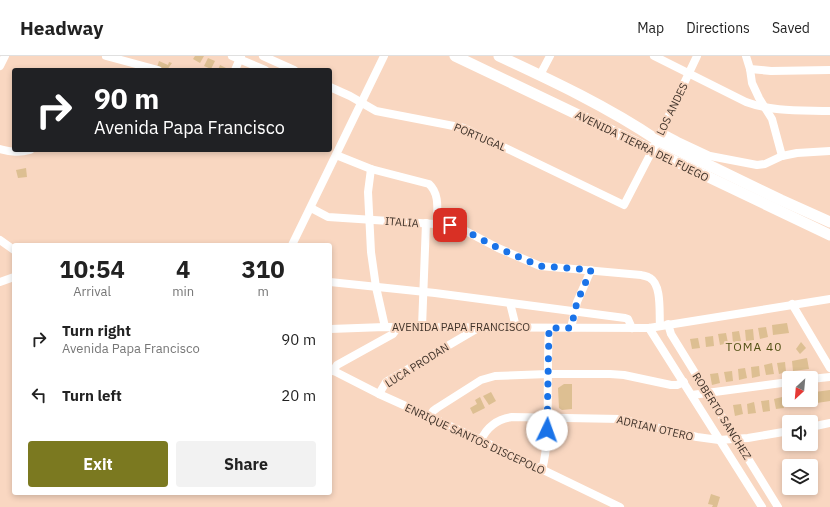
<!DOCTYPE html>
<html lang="en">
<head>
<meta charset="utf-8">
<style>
	:root { --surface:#fff; --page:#f2f2f2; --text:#222; --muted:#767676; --line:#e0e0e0; --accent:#7b7920 }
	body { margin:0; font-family:"IBM Plex Sans",sans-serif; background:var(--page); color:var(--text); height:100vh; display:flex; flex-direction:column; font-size:15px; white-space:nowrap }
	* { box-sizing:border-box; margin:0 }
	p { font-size:13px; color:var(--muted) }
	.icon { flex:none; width:22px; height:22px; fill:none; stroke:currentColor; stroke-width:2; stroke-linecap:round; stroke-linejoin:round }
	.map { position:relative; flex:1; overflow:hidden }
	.details { position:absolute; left:12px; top:187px; width:320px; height:252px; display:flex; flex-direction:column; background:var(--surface); border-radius:4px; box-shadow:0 2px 6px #0003 }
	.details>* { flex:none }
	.hud { position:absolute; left:12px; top:12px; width:320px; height:84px; border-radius:4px; box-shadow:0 2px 6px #0003; background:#202124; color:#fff; overflow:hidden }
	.needle { width:26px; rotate:206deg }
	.buttons { position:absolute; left:782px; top:315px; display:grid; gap:8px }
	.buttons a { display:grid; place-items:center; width:36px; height:36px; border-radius:4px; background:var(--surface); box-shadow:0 2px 6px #0003; font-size:20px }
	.pin { position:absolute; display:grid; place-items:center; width:34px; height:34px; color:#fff; margin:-17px; border-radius:8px; box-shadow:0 2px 6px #0006 }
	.me { position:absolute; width:44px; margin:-22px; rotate:3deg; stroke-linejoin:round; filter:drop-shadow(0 0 3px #0008) }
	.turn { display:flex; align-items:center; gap:14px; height:84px; padding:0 16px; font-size:18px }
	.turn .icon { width:52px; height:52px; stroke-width:2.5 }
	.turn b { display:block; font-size:28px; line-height:34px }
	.eta { display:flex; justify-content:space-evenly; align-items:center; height:68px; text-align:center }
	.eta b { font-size:24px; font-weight:700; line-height:28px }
	.action { display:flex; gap:8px; margin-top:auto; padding:8px 16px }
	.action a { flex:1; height:46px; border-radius:4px; background:var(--accent); color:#fff; font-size:16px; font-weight:700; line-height:46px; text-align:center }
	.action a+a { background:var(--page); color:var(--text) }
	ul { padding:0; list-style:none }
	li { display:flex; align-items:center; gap:12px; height:56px; padding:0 16px }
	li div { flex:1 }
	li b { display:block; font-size:15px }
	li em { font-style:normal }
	header { display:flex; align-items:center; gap:24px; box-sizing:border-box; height:56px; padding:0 20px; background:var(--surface); border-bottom:1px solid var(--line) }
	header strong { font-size:19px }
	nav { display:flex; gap:22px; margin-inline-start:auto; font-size:14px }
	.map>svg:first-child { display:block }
	.building { fill:#ddbf92 }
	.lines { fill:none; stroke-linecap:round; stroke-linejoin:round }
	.minor { stroke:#fff; stroke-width:8 }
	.tertiary { stroke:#fff; stroke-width:11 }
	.route { stroke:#1a73e8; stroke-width:7; stroke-dasharray:0 12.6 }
	.labels { text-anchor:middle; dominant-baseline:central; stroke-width:4; stroke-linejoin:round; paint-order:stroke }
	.street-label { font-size:11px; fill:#41342b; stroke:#f9d7c1 }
	.neighbourhood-label { font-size:12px; letter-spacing:1px; fill:#525114; stroke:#f9d7c1 }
</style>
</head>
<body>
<header>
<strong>Headway</strong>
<nav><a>Map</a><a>Directions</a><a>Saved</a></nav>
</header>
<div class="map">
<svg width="830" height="451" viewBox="0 0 830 451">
	<rect width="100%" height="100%" fill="#f9d7c1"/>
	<g class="building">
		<path d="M195,0h9l-4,7 -7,-4z"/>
		<path d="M208,2l7,3 -4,8 -7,-3z"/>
		<path d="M159,5l9,4 1,-3 3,1 -5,7 -10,-3z"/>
		<path d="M220,9l8,4 -1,1h-9z"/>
		<path d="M26,112l1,9 -9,1 -2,-8z"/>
		<path d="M787,267l2,10 -16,2 -1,-10z"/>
		<path d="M766,271l2,10 -8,2 -2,-11z"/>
		<path d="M753,273l1,11 -8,1 -1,-11z"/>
		<path d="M739,275l2,10 -8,2 -1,-11z"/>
		<path d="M726,277l2,10 -8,2 -2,-11z"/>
		<path d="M713,280l1,10 -8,1 -1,-10z"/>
		<path d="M698,282l2,10 -8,1 -2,-10z"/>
		<path d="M801,286l5,6 -6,6 -4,-5z"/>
		<path d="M807,302l2,11 -16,2 -1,-10z"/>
		<path d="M785,306l1,10 -7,2 -2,-11z"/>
		<path d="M772,307l2,11 -8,1 -2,-10z"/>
		<path d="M759,310l1,10 -8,2 -1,-11z"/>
		<path d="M745,312l2,10 -8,2 -1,-11z"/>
		<path d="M732,315l1,10 -7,1 -2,-10z"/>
		<path d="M718,317l2,10 -8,2 -2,-11z"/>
		<path d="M564,328h8v25l-10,1 -3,-2 -1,-20z"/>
		<path d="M830,334v11l-13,2 -2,-11z"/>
		<path d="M491,336l5,9 -7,4 -6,-9z"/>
		<path d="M480,341l5,11 -12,6 -3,-6 7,-4 -2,-4z"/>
		<path d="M782,341l2,11 -8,1 -2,-10z"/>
		<path d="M769,344l1,11 -7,1 -2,-11z"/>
		<path d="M788,344h8l1,5 -8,2z"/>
		<path d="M803,344h8v3l-8,1z"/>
		<path d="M754,346l2,11 -8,1 -1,-10z"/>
		<path d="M741,348l2,10 -8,2 -2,-11z"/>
		<path d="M711,438l9,3 -3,10h-5l1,-2 -5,-1z"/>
	</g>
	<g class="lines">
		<g class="minor">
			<path d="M106,0l52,14"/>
			<path d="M232,0l33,14"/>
			<path d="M263,0l31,14"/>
			<path d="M654,0l92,46c27,10 56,8 84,9"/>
			<path d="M746,0l4,13 2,14 7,15 13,21 10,37"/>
			<path d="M0,10l5,-10"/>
			<path d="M750,13l21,2 59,-1"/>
			<path d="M235,14l6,-14"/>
			<path d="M540,19l10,-19"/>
			<path d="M330,31l20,9 26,15 88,17 160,77 28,-54 45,-95"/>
			<path d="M661,76l17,9 32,15 47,9 8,-1 17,-8 15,-3 33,-2"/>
			<path d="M0,93c11,3 19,4 30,1"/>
			<path d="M336,99l35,14 58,15c11,10 8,26 8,40"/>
			<path d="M371,113l-3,23 3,60 5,35 9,40"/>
			<path d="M311,152l17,9 122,8 10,3 38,20 42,18 101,9c3,1 6,1 9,3 12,7 9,35 10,47"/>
			<path d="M0,184l14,10"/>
			<path d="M292,189l92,-189"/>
			<path d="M0,226l14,-5"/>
			<path d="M330,226l105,11 190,25 3,1 4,9"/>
			<path d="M510,247l6,24"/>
			<path d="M792,248l38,64"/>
			<path d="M668,268l3,10 107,173"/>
			<path d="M422,271l4,-104"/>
			<path d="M571,272l6,-26 14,-32"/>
			<path d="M649,272l113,179"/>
			<path d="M330,273l55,-2 264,1 181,-29"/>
			<path d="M330,313l49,25 102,46 139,67"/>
			<path d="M333,315l4,-6 56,-31 5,-7"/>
			<path d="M811,323l19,-2"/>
			<path d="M379,338l7,-12 92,-54"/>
			<path d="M692,339l97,-13"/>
			<path d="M430,361l3,-6 4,-3 44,-28 14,-4 53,-2h62l14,1 47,10h6l7,-3"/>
			<path d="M811,371l19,-4"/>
			<path d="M481,384c6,-13 17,-21 31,-23l109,2 76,18 22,3 29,-2 41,-7"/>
			<path d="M542,414c8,-31 5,-64 6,-96 0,-15 0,-31 1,-46"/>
		</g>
		<g class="tertiary">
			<path d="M455,0l375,179"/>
			<path d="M499,0c54,25 109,51 158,84l124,60 49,22"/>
		</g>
	</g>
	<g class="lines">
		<path class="route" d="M450,169l10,3 38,20 42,18 51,4 -14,32 -6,26h-22l-2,102"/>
	</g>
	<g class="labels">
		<g class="street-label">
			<text transform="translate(672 53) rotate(-64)">LOS ANDES</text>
			<text transform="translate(480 81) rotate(23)">PORTUGAL</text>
			<text transform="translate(642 90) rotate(26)">AVENIDA TIERRA DEL FUEGO</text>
			<text transform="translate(402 166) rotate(4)">ITALIA</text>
			<text x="461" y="271">AVENIDA PAPA FRANCISCO</text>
			<text transform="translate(417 309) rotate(-32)">LUCA PRODAN</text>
			<text transform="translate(722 360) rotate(58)">ROBERTO SANCHEZ</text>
			<text transform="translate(655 372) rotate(13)">ADRIAN OTERO</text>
			<text transform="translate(475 383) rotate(25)">ENRIQUE SANTOS DISCEPOLO</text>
		</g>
		<g class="neighbourhood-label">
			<text x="754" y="290">TOMA 40</text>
		</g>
	</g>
</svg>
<div class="buttons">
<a><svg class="needle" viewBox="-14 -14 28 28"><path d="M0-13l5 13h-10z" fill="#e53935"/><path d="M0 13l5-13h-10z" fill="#767676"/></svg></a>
<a><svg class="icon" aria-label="sound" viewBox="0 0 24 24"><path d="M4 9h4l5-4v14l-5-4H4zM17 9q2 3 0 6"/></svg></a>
<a><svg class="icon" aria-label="layers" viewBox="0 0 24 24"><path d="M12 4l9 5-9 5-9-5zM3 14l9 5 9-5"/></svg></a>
</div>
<div class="pin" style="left:450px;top:169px;background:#d93025"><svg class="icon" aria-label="arrive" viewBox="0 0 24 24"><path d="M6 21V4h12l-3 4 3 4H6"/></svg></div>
<svg class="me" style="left:547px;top:374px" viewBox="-20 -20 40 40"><circle r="19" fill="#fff"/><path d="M0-13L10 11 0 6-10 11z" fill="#1a73e8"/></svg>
<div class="hud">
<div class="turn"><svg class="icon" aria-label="right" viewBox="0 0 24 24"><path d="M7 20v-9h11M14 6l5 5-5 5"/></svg><div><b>90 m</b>Avenida Papa Francisco</div></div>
</div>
<section class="details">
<div class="eta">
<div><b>10:54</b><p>Arrival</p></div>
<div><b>4</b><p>min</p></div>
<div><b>310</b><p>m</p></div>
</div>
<ul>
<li><svg class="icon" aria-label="right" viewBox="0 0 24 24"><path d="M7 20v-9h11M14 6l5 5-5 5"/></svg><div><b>Turn right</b><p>Avenida Papa Francisco</p></div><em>90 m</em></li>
<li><svg class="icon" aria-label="left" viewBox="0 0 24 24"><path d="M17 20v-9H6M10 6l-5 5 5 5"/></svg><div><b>Turn left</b></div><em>20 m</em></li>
</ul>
<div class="action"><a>Exit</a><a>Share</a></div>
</section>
</div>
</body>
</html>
